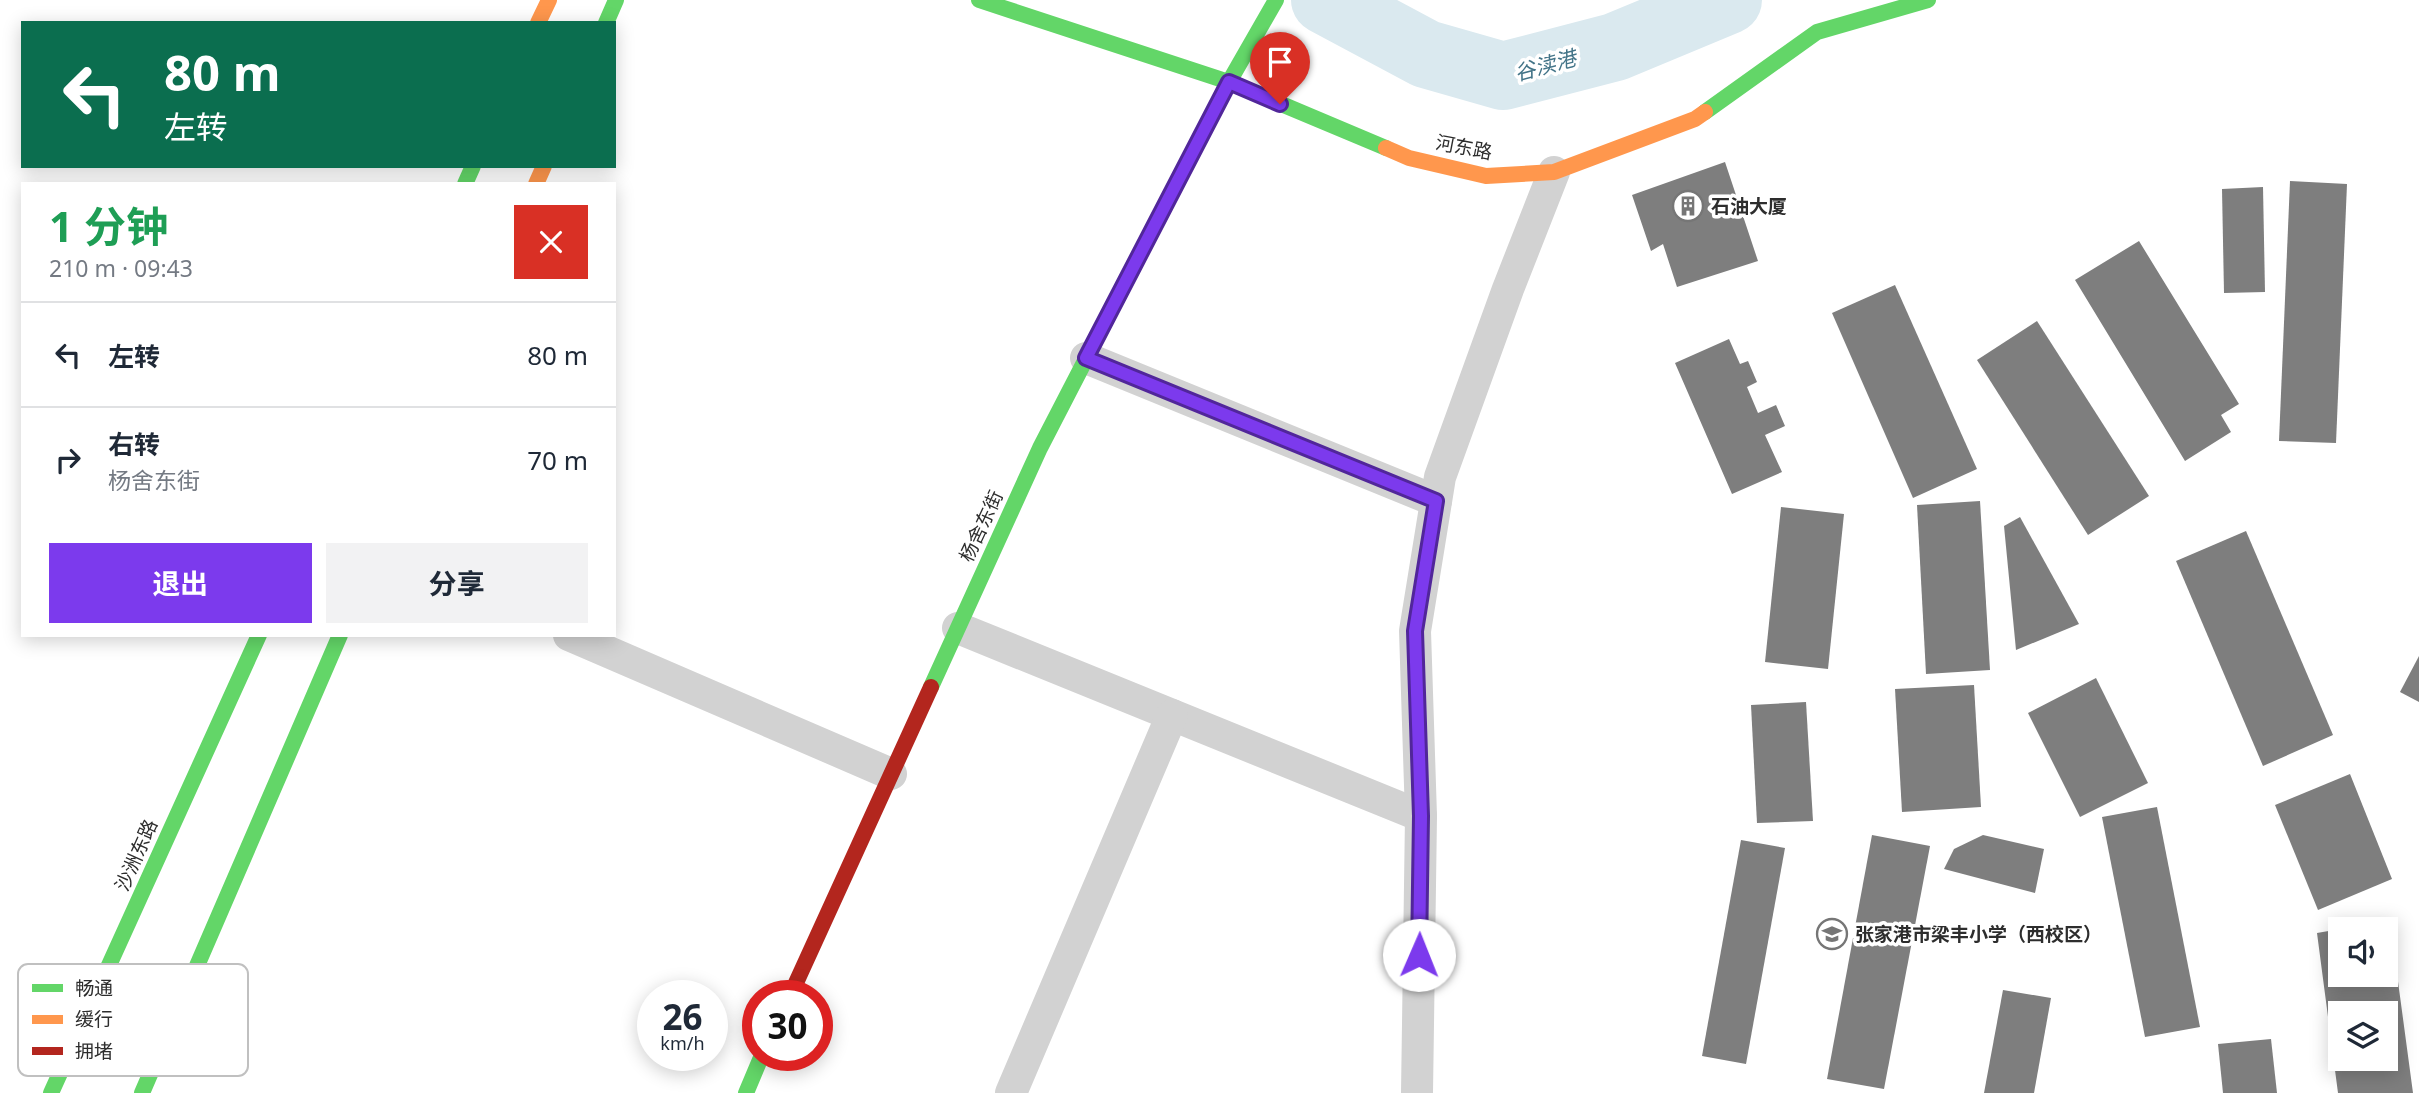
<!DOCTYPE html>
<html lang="zh">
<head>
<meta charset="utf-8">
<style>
	:root { --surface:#fff; --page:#f2f2f3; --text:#1f2937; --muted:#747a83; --line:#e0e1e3; --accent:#7c3aed }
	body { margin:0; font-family:"Noto Sans","Noto Sans SC",sans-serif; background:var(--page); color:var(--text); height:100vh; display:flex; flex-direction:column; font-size:26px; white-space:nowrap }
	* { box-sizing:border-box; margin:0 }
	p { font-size:23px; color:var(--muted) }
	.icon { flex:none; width:38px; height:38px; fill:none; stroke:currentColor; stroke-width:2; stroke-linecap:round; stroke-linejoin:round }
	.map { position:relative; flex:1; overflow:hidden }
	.panel { position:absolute; left:21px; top:182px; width:595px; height:455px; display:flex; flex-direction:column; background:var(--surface); border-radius:0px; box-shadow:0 4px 18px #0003 }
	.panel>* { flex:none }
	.banner { position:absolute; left:21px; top:21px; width:595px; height:147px; border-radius:0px; box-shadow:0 4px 18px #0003; background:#0b6e4f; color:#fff; overflow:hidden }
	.buttons { position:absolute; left:2328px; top:917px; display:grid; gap:14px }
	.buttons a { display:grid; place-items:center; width:70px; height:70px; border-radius:0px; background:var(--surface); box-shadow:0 4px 18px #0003; font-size:35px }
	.speed { position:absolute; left:637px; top:980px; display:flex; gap:14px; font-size:35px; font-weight:700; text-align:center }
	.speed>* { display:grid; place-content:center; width:91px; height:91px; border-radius:50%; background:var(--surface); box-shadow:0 4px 18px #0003; line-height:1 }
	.speed small { font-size:18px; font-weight:400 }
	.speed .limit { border:10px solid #d22; background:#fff; color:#111 }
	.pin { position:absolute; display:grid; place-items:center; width:60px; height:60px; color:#fff; margin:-72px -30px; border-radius:50% 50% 50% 0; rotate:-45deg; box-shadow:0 0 7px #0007 }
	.pin .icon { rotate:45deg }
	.me { position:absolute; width:77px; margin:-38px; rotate:1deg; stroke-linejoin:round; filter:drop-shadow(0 0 5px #0008) }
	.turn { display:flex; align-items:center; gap:24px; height:147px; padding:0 28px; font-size:32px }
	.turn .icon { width:91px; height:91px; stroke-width:2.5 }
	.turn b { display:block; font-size:49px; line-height:60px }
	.round { display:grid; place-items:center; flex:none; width:74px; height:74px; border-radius:0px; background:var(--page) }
	.summary { display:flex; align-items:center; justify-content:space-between; height:119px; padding:0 28px }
	h1 { font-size:42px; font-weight:700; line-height:52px; color:#1e9e55 }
	.button { display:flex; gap:14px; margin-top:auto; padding:14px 28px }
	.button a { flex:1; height:80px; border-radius:0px; background:var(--accent); color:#fff; font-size:28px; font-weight:700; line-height:80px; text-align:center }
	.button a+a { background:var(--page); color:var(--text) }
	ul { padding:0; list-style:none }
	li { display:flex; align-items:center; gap:21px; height:105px; padding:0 28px; border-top:2px solid var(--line) }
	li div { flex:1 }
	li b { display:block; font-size:26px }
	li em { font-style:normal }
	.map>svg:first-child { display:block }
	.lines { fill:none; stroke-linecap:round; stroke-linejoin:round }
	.river { stroke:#dae9ef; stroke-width:68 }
	.building { fill:#7e7e7e; fill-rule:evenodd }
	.street { stroke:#d2d2d2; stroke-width:32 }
	.fast { stroke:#63d668; stroke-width:16 }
	.slow { stroke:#ff974d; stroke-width:16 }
	.jam { stroke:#b3261e; stroke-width:16 }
	.route-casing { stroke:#51269a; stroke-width:18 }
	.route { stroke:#7c3aed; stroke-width:12 }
	.labels { text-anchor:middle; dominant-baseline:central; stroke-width:7; stroke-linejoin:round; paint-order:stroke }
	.street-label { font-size:19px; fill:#2d2d2d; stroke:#fff }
	.poi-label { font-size:19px; font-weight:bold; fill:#2d2d2d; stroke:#fff; text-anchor:start }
	.water-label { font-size:21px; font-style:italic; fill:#437488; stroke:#fff }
	.key { fill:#fff; stroke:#c0c0c0; stroke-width:2 }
	.key-label { font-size:19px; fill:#2d2d2d }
</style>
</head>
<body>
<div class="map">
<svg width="2419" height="1093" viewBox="0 0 2419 1093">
	<rect width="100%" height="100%" fill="#fff"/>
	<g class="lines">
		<path class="river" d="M1325,0l101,54 77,22 112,-29 113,-47"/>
	</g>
	<g class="building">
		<path d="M1725,162l33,99 -81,26 -14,-43 -12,7 -19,-56z"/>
		<path d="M2290,181l57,3 -11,259 -57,-2z"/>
		<path d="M2263,187l2,105 -41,1 -2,-104z"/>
		<path d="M2139,241l100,163 -18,11 10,17 -46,29 -110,-181z"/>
		<path d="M1895,285l82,184 -64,29 -81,-185z"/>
		<path d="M2037,321l112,175 -61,39 -111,-175z"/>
		<path d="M1729,339l11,25 8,-3 9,21 -10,5 11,26 18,-8 9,21 -20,9 17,37 -50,22 -57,-131z"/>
		<path d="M1980,501l10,169 -64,4 -9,-169z"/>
		<path d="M1781,507l63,7 -16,155 -63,-7z"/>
		<path d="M2020,517l59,107 -63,26 -12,-124z"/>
		<path d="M2246,531l87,204 -70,31 -87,-205z"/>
		<path d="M2419,656v46l-19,-10z"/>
		<path d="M2096,678l52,105 -68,34 -52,-104z"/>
		<path d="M1974,685l7,122 -79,5 -7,-123z"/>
		<path d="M1806,702l7,119 -56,2 -6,-118z"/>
		<path d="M2350,774l42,105 -74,31 -43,-105z"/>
		<path d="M2157,807l43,220 -55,10 -43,-220z"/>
		<path d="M1872,835l58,11 -46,243 -57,-10z"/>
		<path d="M1983,835l61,14 -9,44 -91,-24 10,-20z"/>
		<path d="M1741,840l44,8 -39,216 -44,-8z"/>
		<path d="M2390,922l23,171h-75l-21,-160 23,-4v46h45v-46l-33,-1zM2340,1013h45v46h-45z"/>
		<path d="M2003,990l48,8 -17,95h-50z"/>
		<path d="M2271,1039l6,54h-54l-5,-49z"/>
	</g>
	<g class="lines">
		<g class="street">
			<path d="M1086,358l350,143"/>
			<path d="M958,628l463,188"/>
			<path d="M569,635l322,139"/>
			<path d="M1011,1093l161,-378"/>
			<path d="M1417,1093l4,-277 -6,-185 25,-154 68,-188 46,-117"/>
		</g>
		<g class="fast">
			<path d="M979,0l250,82 157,66"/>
			<path d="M606,23l10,-23"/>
			<path d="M1705,112l112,-80 111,-32"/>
			<path d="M465,184l8,-18"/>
			<path d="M931,687l109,-239 189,-366 47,-82"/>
			<path d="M51,1093l208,-458"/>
			<path d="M142,1093l198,-458"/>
			<path d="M746,1093l16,-38"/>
		</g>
		<g class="slow">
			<path d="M538,23l11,-23"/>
			<path d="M1386,148l23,10 77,18 68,-4 141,-53 10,-7"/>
			<path d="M536,184l8,-18"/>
		</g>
		<path class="jam" d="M790,996l141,-309"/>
	</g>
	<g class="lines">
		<g class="route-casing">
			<path id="route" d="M1280,104l-51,-22 -143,276 350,143 -21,130 6,185 -2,139"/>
		</g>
		<use href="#route" class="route"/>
	</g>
	<defs>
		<g id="building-ring" transform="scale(1.575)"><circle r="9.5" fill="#fff" stroke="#767676" stroke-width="1.5"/><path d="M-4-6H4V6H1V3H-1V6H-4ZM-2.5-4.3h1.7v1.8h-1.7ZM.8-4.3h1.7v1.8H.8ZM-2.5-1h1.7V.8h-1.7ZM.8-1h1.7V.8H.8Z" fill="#767676"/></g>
		<g id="school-ring" transform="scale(1.575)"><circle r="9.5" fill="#fff" stroke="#767676" stroke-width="1.5"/><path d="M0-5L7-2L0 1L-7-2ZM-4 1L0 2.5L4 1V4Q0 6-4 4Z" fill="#767676"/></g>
	</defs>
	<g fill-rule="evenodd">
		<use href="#building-ring" x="1688" y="206"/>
		<use href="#school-ring" x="1832" y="934"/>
	</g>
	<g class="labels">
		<g class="street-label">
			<text transform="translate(1464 147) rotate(11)">河东路</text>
			<text transform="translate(981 526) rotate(-65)">杨舍东街</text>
			<text transform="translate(136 855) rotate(-66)">沙洲东路</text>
		</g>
		<g class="poi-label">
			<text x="1711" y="206">石油大厦</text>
			<text x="1855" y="934">张家港市梁丰小学（西校区）</text>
		</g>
		<g class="water-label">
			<text transform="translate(1545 65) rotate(-15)">谷渎港</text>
		</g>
	</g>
	<rect x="18" y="964" width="230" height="112" rx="10" class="key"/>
	<rect x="32" y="984" width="31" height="8" fill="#63d668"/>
	<rect x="32" y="1015" width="31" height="9" fill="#ff974d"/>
	<rect x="32" y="1047" width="31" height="8" fill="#b3261e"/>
	<g class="key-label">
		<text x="75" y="995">畅通</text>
		<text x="75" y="1026">缓行</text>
		<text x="75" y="1058">拥堵</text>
	</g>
</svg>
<div class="buttons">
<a><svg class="icon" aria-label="sound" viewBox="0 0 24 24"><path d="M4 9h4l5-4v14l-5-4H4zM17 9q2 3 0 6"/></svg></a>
<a><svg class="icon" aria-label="layers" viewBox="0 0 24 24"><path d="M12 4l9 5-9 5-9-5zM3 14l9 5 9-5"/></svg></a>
</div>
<div class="speed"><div>26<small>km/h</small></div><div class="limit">30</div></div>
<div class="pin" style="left:1280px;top:104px;background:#d93025"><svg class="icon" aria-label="arrive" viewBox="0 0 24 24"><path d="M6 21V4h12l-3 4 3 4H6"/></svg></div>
<svg class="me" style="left:1419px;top:955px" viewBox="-20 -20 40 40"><circle r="19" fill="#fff"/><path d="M0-13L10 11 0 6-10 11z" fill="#7c3aed"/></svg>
<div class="banner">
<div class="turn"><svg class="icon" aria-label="left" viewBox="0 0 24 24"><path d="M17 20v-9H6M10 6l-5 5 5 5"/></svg><div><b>80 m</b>左转</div></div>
</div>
<section class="panel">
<div class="summary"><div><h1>1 分钟</h1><p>210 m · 09:43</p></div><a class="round" style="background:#d93025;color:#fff"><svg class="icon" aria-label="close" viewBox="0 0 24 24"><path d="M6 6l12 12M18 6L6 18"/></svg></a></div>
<ul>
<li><svg class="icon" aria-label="left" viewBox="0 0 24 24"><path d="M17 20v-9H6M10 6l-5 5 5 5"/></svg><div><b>左转</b></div><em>80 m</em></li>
<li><svg class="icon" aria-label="right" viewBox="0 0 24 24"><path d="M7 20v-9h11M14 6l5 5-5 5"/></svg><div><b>右转</b><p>杨舍东街</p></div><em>70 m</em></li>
</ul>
<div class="button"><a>退出</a><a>分享</a></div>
</section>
</div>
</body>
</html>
